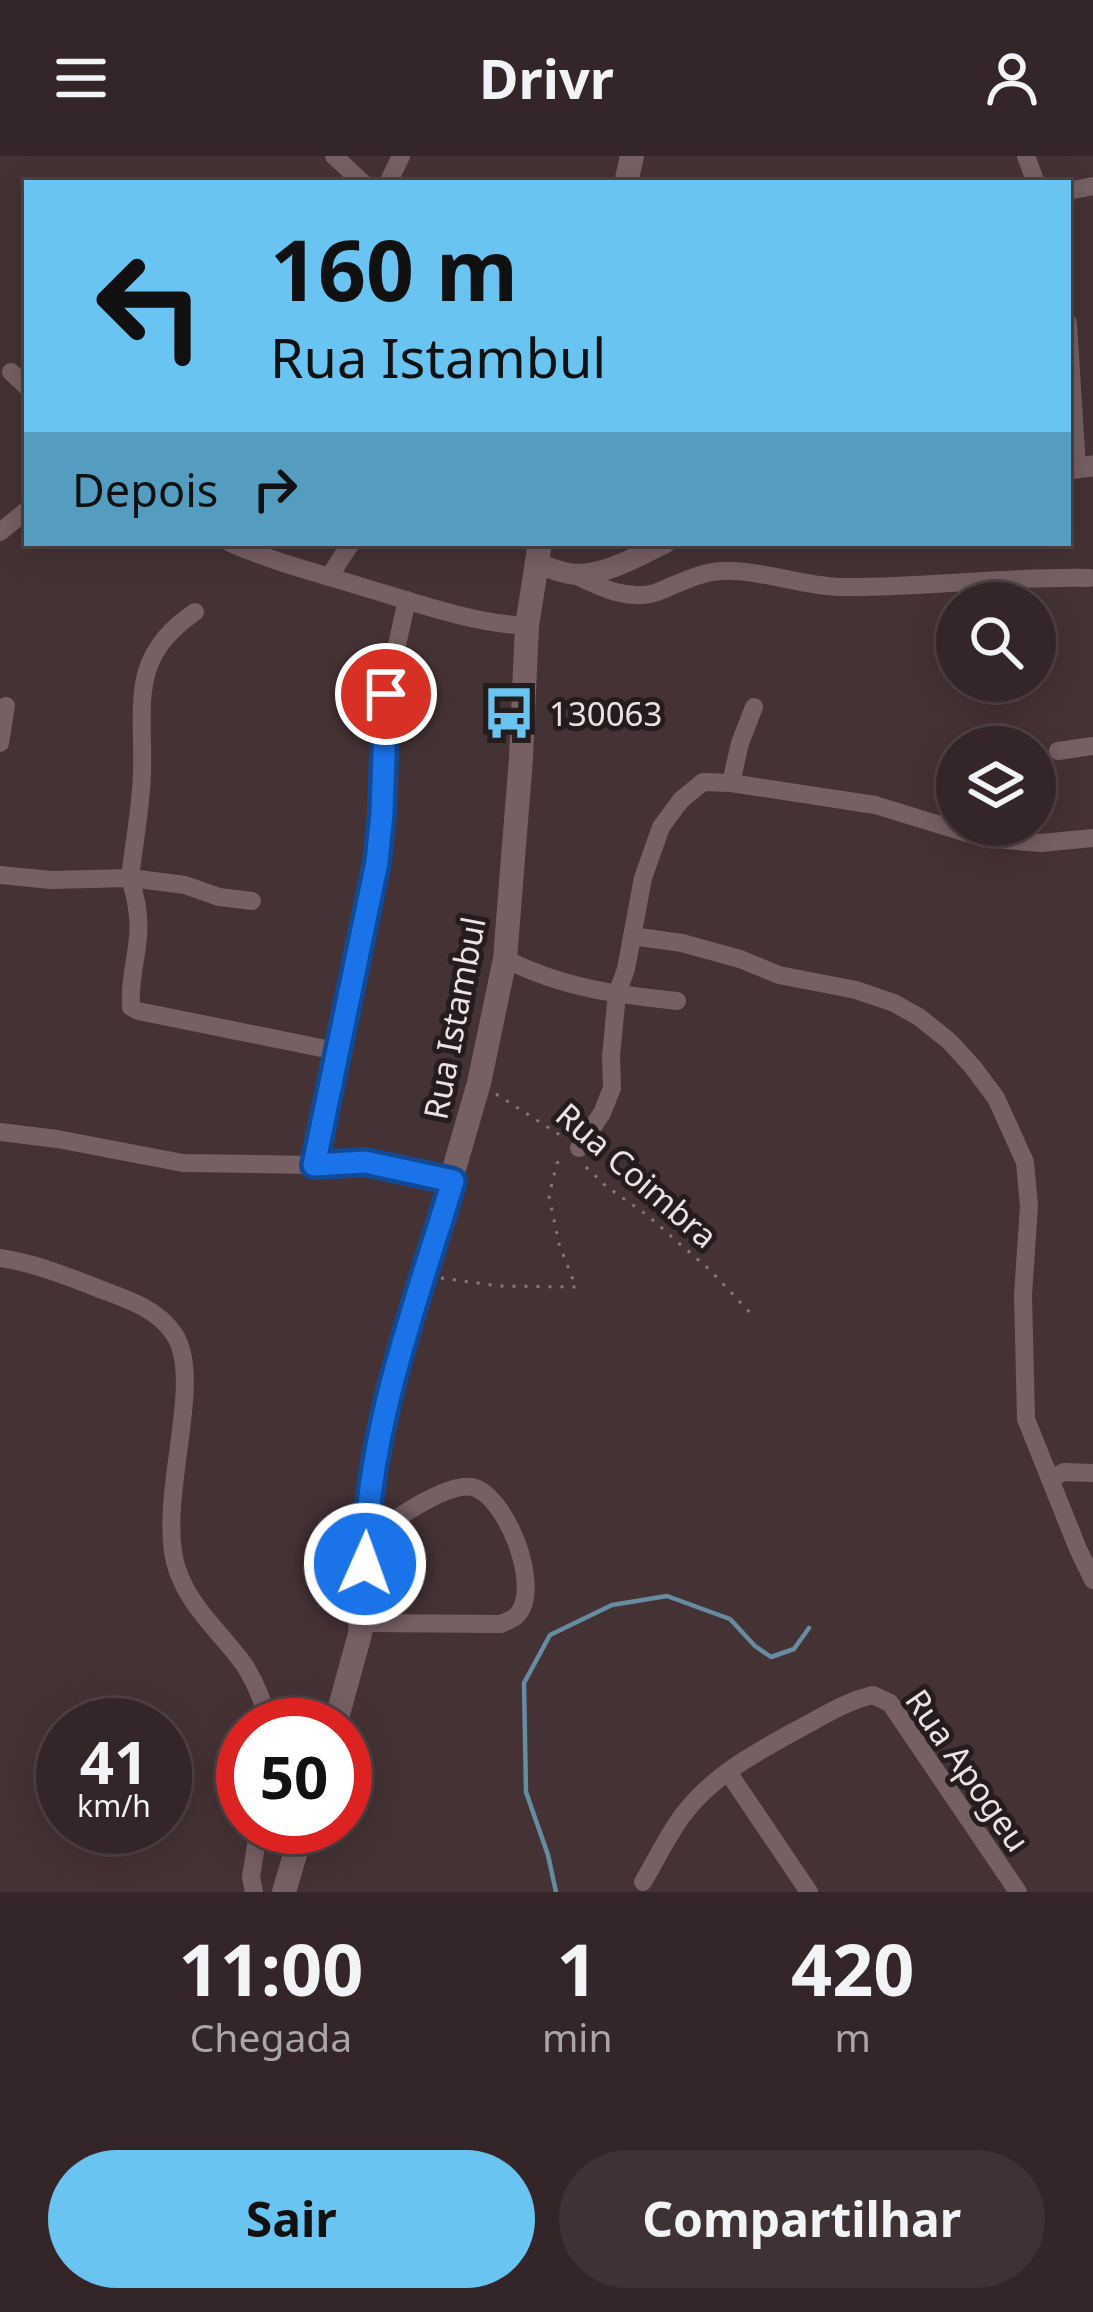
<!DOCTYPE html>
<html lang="pt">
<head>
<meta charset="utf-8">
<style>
	:root { --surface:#342628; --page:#3f3234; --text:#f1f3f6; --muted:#a9a5a8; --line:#4e4345; --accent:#69c4f1 }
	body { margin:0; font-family:"Noto Sans",sans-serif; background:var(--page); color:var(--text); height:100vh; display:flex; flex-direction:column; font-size:45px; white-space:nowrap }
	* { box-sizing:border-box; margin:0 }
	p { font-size:39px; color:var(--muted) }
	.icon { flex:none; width:66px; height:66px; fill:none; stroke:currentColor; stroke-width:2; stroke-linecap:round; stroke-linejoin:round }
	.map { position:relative; height:1736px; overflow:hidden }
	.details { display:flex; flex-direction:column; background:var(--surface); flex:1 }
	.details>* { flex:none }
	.banner { position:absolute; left:24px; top:24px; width:1047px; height:366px; border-radius:0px; box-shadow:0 6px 30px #0003,0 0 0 3px var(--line); background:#69c4f1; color:#111; overflow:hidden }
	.controls { position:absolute; left:936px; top:426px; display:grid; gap:24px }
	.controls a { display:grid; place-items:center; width:120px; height:120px; border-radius:50%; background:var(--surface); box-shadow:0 6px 30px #0003,0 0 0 3px var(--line); font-size:60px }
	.speed { position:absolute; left:36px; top:1542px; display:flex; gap:24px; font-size:60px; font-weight:700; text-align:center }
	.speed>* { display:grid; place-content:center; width:156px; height:156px; border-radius:50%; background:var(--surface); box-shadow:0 6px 30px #0003,0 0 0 3px var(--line); line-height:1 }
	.speed small { font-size:30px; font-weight:400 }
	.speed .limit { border:18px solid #d22; background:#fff; color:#111 }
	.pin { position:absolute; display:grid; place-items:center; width:102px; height:102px; color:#fff; margin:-51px; border:6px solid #fff; border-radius:50%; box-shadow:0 3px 12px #0007 }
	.me { position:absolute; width:132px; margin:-66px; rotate:2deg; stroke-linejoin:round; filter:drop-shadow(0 0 9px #0008) }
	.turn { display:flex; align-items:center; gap:42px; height:252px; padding:0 48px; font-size:54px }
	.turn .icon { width:156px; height:156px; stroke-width:2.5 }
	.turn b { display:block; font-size:84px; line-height:102px }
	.then { display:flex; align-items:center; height:114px; padding:0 48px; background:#0003; gap:24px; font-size:45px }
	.eta { display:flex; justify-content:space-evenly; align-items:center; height:204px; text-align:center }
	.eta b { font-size:72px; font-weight:700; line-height:84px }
	.action { display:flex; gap:24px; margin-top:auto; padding:24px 48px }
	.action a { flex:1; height:138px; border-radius:72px; background:var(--accent); color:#111; font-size:48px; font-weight:700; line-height:138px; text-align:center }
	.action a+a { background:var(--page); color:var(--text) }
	header { display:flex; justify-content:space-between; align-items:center; height:156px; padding:0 48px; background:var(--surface); font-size:54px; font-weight:700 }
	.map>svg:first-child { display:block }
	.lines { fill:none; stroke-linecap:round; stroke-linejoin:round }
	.stream { stroke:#668ca1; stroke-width:4.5 }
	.path { stroke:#88777a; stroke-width:3; stroke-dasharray:3 9; stroke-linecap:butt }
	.minor { stroke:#766063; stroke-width:18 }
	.tertiary { stroke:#766063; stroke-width:21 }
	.secondary { stroke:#766063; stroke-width:24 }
	.route-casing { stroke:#114b97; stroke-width:30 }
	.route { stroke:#1a73e8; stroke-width:21 }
	.labels { text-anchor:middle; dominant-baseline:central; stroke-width:10; stroke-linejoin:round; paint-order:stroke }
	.poi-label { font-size:33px; fill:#eee1e3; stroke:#251c1e; text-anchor:start }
	.street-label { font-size:33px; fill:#eee1e3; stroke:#251c1e }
</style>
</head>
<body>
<header><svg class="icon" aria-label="menu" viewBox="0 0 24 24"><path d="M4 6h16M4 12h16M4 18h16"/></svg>Drivr<svg class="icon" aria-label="person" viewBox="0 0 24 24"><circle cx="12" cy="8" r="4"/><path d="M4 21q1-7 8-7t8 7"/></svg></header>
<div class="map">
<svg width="1093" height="1736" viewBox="0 0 1093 1736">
	<rect width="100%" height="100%" fill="#453235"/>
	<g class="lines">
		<path class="stream" d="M556,1736l-8,-37 -22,-63 -2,-109 26,-48 62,-30 55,-9 63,23 25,27 16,11 23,-8 15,-21"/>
		<g class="path">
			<path d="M496,938l67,43"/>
			<path d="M586,1011l21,20 40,28 64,56 43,46"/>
			<path d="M441,1122l58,8 77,1 -17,-43 -10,-48 8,-33 6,-4"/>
		</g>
		<g class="minor">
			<path d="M334,0l29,27"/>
			<path d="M1026,0l10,27"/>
			<path d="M388,27l13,-27"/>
			<path d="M1068,35l25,-5"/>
			<path d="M1068,167l9,145"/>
			<path d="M11,216l16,15"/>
			<path d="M0,376l27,-22"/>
			<path d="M230,387c43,19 88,30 133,44 53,16 109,36 164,39"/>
			<path d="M573,418c26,13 58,29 87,17 20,-8 40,-19 61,-20 38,-2 80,15 119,16 83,1 166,-11 249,-9"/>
			<path d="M329,421l22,-34"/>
			<path d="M195,456c-67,45 -51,92 -53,161 -1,35 -8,70 -12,105l55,7 34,12 33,4"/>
			<path d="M0,587l6,-37"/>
			<path d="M1058,595l35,-5"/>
			<path d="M731,627l9,-40 14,-36"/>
			<path d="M0,719l51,5 79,-2c6,19 10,39 8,59 -2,24 -9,46 -7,70l7,4 198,40"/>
			<path d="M632,780l50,7 58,16 39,16 77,15 38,13 25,14 30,24 23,25 24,32 29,64 4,44 -6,89 3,124 52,130 15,31"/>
			<path d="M505,803c59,29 107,35 172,42"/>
			<path d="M0,976l57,7 126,24 131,2 51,-3 88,19"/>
			<path d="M579,992l23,-35 10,-25 -1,-32 6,-62 9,-25 17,-91 18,-51 20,-27 22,-18 28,1 144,22 108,33 58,5 52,-5"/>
			<path d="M314,1009l63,-303 5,-49 1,-88 3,-31 21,-94"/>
			<path d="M0,1102c35,5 72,20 105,33 25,9 53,19 69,43 32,47 -19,168 3,235 14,41 44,63 68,97 12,19 19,38 25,59"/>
			<path d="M1050,1323l14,-7 29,1"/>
			<path d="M361,1467l140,1c5,-3 12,-4 16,-9 26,-26 -11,-121 -45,-128 -27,-5 -84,37 -106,53"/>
			<path d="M728,1616l81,120"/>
			<path d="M643,1726c13,-22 24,-45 39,-66 29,-39 71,-62 113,-85 25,-13 51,-30 78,-36l17,8 128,189"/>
			<path d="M254,1736l-3,-15 8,-50"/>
		</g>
		<g class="tertiary">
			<path d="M1068,313l25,-3"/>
			<path d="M535,407c11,3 25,10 37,11 31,3 66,-18 93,-31"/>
		</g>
		<g class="secondary">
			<path d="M626,27l6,-27"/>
			<path d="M335,1569l25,-91 6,-114 6,-54 27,-107 80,-276 26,-124 16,-201 6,-132 13,-83"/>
			<path d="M284,1736l19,-65"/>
		</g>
	</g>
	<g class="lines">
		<g class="route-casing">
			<path id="route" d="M365,1408c2,-132 50,-258 88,-383l-88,-19 -51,3 63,-303 5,-49 4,-119"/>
		</g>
		<use href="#route" class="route"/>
	</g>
	<defs>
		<g id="bus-bare" transform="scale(4.14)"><path d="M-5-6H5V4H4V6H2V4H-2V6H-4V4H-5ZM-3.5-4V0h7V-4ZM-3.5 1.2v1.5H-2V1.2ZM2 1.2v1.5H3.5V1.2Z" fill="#69c4f1" stroke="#251c1e" stroke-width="2.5" paint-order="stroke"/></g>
	</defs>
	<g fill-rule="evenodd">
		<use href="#bus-bare" x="509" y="557"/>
	</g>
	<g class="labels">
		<g class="poi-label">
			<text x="549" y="557">130063</text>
		</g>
		<g class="street-label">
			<text transform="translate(454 862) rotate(-79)">Rua Istambul</text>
			<text transform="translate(637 1019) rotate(41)">Rua Coimbra</text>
			<text transform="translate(968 1614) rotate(55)">Rua Apogeu</text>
		</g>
	</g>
</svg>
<div class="controls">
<a><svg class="icon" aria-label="search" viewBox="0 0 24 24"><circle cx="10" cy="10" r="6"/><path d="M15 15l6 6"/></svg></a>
<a><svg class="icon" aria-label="layers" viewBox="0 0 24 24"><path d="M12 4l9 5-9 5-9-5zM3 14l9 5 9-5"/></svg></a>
</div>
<div class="speed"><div>41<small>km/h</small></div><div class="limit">50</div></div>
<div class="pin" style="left:386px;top:538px;background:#d93025"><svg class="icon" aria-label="arrive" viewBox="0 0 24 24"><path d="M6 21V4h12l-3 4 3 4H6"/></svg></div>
<svg class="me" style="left:365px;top:1408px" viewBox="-20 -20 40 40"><circle r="17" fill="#1a73e8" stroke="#fff" stroke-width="3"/><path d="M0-11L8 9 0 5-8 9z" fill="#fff"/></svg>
<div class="banner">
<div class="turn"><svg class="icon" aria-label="left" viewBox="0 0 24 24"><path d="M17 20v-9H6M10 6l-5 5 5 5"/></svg><div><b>160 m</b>Rua Istambul</div></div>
<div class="then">Depois<svg class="icon" aria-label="right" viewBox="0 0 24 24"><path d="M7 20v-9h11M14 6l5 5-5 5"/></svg></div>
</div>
</div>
<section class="details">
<div class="eta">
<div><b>11:00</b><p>Chegada</p></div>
<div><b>1</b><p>min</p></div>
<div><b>420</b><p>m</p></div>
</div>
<div class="action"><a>Sair</a><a>Compartilhar</a></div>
</section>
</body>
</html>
